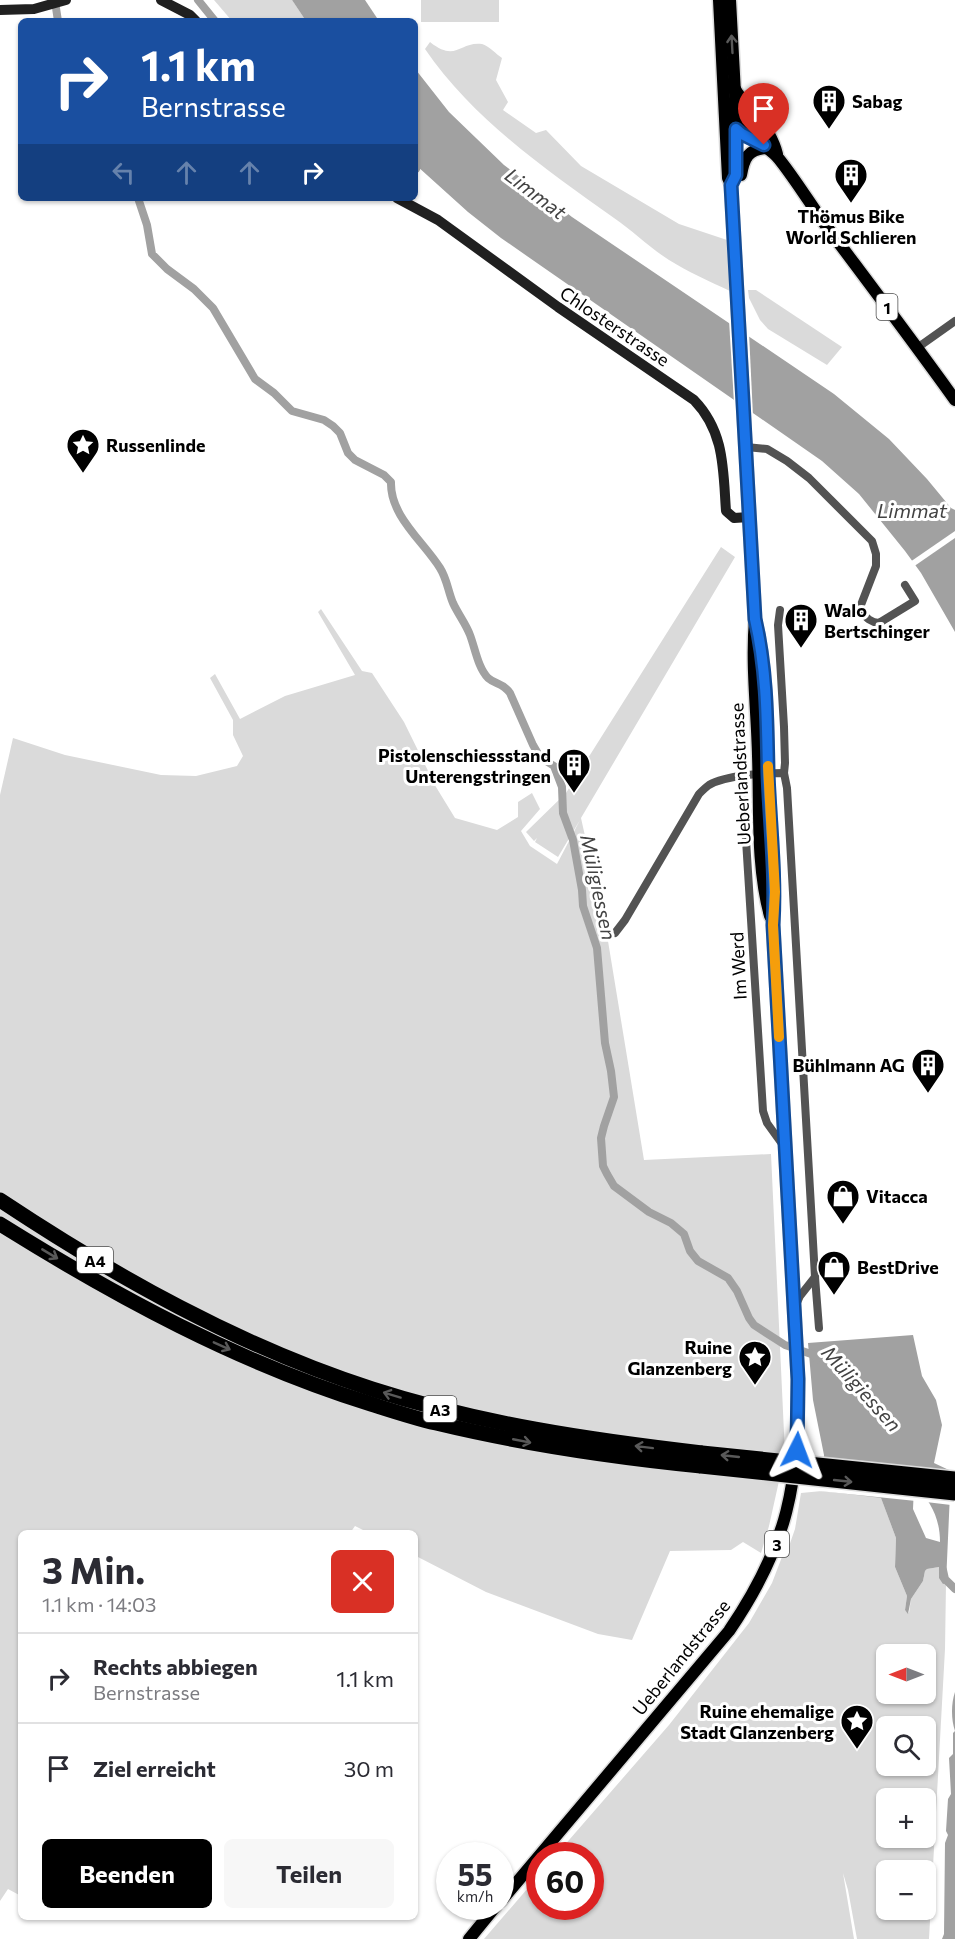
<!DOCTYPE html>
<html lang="de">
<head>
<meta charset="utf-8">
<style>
	:root { --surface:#fff; --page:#f7f7f7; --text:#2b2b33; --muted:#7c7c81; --line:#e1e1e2; --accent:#000 }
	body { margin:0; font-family:Commissioner,sans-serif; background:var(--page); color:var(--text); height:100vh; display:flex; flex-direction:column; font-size:22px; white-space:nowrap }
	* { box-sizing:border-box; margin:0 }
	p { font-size:20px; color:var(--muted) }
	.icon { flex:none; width:33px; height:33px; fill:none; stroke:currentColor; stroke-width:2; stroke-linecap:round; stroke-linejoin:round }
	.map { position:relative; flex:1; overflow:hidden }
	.sheet { position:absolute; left:18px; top:1530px; width:400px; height:390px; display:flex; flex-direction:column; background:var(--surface); border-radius:9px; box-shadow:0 2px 4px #0004 }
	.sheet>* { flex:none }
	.guide { position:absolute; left:18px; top:18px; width:400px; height:183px; border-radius:9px; box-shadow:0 2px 4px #0004; background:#1a4fa0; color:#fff; overflow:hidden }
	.needle { width:39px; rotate:270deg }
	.fabs { position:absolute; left:876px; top:1644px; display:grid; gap:12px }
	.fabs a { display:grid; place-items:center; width:60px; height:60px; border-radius:9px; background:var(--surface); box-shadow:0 2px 4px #0004; font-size:30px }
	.speed { position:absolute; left:436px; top:1842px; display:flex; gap:12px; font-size:30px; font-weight:700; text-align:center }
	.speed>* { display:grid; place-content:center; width:78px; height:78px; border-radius:50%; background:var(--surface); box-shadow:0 2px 4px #0004; line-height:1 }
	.speed small { font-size:15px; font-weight:400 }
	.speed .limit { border:9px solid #d22; background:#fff; color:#111 }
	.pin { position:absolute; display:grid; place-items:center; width:51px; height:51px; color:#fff; margin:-62px -26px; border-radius:50% 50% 50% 0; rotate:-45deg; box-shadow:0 0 6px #0007 }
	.pin .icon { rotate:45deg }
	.me { position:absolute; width:66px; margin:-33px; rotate:3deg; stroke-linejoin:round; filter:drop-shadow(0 0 4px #0008) }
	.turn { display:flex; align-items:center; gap:21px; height:126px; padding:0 24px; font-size:27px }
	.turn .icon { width:78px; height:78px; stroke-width:2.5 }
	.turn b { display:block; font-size:42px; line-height:51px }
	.lanes { display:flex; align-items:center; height:57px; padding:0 24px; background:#0003; justify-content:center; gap:30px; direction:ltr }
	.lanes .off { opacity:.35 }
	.round { display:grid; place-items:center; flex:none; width:63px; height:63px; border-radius:9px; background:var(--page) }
	.head { display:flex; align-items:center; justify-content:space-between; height:102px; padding:0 24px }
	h1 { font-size:36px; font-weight:700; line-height:45px }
	.action { display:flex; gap:12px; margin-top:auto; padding:12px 24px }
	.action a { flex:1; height:69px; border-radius:9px; background:var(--accent); color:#fff; font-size:24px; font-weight:700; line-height:69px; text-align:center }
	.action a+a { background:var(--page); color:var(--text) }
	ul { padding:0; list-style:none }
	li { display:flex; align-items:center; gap:18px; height:90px; padding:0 24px; border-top:2px solid var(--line) }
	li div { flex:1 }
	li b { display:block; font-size:22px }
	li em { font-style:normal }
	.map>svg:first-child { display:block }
	.green { fill:#dadada; fill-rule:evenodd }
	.water { fill:#a1a1a1; fill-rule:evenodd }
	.pier { fill:#fff }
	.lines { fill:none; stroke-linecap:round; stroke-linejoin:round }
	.canal { stroke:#a1a1a1; stroke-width:8 }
	.primary-casing { stroke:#dbdbdb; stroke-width:15 }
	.highway-casing { stroke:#dbdbdb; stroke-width:18 }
	.street { stroke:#535353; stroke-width:8 }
	.secondary { stroke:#202020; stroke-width:10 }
	.primary { stroke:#000; stroke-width:12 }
	.highway { stroke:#000; stroke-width:15 }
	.highway-bridge-casing { stroke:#dbdbdb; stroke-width:18; stroke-linecap:butt }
	.highway-bridge { stroke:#000; stroke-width:15 }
	.oneway { stroke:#595959 }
	.route-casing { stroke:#114b97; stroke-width:15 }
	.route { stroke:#1a73e8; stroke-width:10 }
	.slow { stroke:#f59e0b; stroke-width:10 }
	.labels { text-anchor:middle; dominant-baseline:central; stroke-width:6; stroke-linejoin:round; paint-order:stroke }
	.shield { fill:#fff; stroke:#4c4c4c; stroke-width:1.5 }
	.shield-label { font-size:16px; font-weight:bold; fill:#000 }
	.poi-label { font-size:18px; font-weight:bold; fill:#000; stroke:#fff; text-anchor:start }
	.street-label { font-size:18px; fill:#000; stroke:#fff }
	.water-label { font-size:20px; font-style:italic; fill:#424242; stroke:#fff }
</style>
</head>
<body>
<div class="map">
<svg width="955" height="1939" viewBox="0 0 955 1939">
	<rect width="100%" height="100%" fill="#fff"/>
	<g class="green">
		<path d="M214,0h78l14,21h-74z"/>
		<rect x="421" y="0" width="78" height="22"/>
		<path d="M430,42c26,21 30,-1 52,2 7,2 14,10 20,14l-6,22 12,22 -5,8 33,23 10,-3 35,36 98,58 48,16 3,51c-21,-10 -42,-19 -61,-31 -19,-12 -36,-29 -55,-42 -68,-48 -141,-99 -189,-169z"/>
		<path d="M748,290h8l86,57 -15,18 -59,-36 -8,-9 -11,-22z"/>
		<path d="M721,547l14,10 -154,261 26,117 37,225 127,-6 14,300 -16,72 -8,27 -18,-11 -12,8 -61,1 -38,89 -34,-6 -112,-42 -70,-36v-23h-47l-14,-7 -5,7h-329v363l-13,-7 -8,12v-1106l13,-57 52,17 96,20 35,1 41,-10 6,-10 -10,-21v-15l-23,-42 5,-4 25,45 45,-23 70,-21 -37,-63 3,-3 41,62 10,2 32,49 32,65 19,31 42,12 21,-13v-15l14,-9 8,16 -19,22 9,15 27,18 23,-44 -22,37 -23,-15 2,-4 -3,3 -8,-9 40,-39z"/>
		<path d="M822,1491l59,7 15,40 -1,29 12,29 -2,14 4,3 2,-14 12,-18 2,-10 2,-2 12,-2 4,16h3l-1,66 -16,290h-72l-9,-49 -5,-17 11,66h-370l56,-65v32h51v-50l-35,-1 113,-130 80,-102 23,-40 13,-34h3l7,-20 6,-36zM886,1654h40v40h-40zM886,1726h40v40h-40zM886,1798h40v40h-40zM886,1870h40v40h-40z"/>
	</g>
	<g class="water">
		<path d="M292,0h73l14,21h-73z"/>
		<path d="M416,70l33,42 55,53 68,52 262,177 55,45 38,40 24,29 4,2v122l-34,-59 -16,-22 -46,-57 -37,-33 -321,-223 -33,-26 -51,-46 -1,-2z"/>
		<path d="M913,1335l9,41 14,24 6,25 -8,38 17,8 -5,112 -3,1 -4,-6v-11l-12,2 -2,2 -2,10 -12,18 -3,15 -3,-4 2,-14 -12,-29 1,-29 -15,-40 -59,-7 2,-36 -11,-55 -5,-57zM914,1486c17,14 26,33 26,56l-14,-4 -13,-29z"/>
		<path d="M955,1692v247h-13l2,-5 1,-91 3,-8 -2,-4 2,-32 3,-5 -2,-36 4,-4v-21l2,-2c-4,-11 -4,-28 0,-39z"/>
	</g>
	<g class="pier">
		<path d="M729,320l20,13 4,83 -19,-13z"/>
		<path d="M955,531v7l-42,29 -3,-5z"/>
		<path d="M821,1457l133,14 -3,34 -25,-3 -2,-13h-7l-1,12 -97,-10z"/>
	</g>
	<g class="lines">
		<g class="canal">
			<path d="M198,0l17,21"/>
			<path d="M56,8l2,13"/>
			<path d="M416,169l1,-3"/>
			<path d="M138,198l9,27 5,29 15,15 27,20 19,19 42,71 19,14 18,18 32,9 9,6 7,7 8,20 7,7 29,15 7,7c-1,34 32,59 49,86 7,11 8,23 13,35 5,11 13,21 17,32 5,13 8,33 18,43 8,7 14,4 22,15l23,52 7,12 14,9 8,21 1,26 10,27 9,50 1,16 14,42 8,95 6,28 3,26 -10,29 -3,12 2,28 4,8 7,12 35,26 22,11 13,11 6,17 8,10 30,17 9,13 12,27 5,7 31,20 29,10 3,4"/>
			<path d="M943,1570l2,9 10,10"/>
		</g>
		<g class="primary-casing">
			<g id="primary">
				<path d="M719,0l9,178 3,7 24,434c-4,46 2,91 3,137 2,53 -2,108 12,160"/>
				<path d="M730,0l6,111v64l-4,9"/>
				<path d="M735,89c5,10 12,15 19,23 9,10 20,29 23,42"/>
				<path d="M725,112c11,26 38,27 54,47 16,20 30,43 45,64 44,59 88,117 131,177"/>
				<path d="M732,131l15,-5 20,8"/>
				<path d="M741,175c3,-17 7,-26 26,-27"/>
				<path d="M501,1901l228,-270c60,-88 70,-147 69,-252l-25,-454c3,-50 -3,-100 -5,-151 -1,-52 -1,-104 -13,-155"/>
				<path d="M469,1939l27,-33"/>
			</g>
		</g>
		<g class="highway-casing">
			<g id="highway">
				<path d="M0,1200c116,77 239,146 372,189 108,35 218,51 330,64"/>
				<path d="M0,1224c117,73 239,139 371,180 22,7 43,14 65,19 87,21 176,34 265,43"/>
			</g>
		</g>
		<g class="street">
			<path d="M917,348l38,-27"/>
			<path d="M746,447l21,2 20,12 22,17 63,63 4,13v12l-17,44c6,6 10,12 20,13l36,-22 -10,-16"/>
			<path d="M780,610l-2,15 6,102 1,36 -1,10"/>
			<path d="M742,776l21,335 4,12 18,25"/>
			<path d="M615,933l10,-13 74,-126c3,-3 7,-7 10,-9 17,-10 56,-12 75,-12l3,15 28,489 4,51"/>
			<path d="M796,1305l4,-9 15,-19"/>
		</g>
		<g class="secondary">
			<path d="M161,0l29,15 6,6"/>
			<path d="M0,10l34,-1 32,-9"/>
			<path d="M397,198l41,22 120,87 136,93c31,32 29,70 32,111l8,7 15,-1"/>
		</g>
		<use href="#primary" class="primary"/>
		<use href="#highway" class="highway"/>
		<g class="highway-bridge-casing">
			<g id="highway-bridge">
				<path d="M702,1453l253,26"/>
				<path d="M701,1466l254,27"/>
			</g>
		</g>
		<use href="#highway-bridge" class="highway-bridge"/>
	</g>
	<defs><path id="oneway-shaft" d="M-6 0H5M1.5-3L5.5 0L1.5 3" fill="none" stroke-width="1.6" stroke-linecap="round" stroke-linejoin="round" transform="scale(1.5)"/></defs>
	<g class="oneway">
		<use href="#oneway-shaft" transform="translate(732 44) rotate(-93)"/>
		<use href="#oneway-shaft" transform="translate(50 1254) rotate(31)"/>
		<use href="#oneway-shaft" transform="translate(222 1346) rotate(24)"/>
		<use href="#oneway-shaft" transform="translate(392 1395) rotate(-163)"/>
		<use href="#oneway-shaft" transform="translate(522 1441) rotate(11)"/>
		<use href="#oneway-shaft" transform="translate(644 1447) rotate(-173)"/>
		<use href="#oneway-shaft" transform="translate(730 1456) rotate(-174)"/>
		<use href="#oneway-shaft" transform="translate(843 1481) rotate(6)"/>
	</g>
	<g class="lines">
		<g class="route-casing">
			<path id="route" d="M764,145l-22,-11 -6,-5v46l-5,10 24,434c12,51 12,103 13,155 2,51 8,101 5,151l25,454 -1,71"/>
		</g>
		<use href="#route" class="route"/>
		<path class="slow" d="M768,766l7,126 -2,33 6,112"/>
	</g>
	<defs>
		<g id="building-pin" transform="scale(1.725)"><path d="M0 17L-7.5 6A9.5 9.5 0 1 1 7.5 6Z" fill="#000" stroke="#fff"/><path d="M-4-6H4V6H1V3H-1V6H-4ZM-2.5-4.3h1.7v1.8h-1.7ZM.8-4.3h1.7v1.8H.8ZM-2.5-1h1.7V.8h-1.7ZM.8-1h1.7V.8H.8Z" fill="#fff"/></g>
		<g id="sight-pin" transform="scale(1.725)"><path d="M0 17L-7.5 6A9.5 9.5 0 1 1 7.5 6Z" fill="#000" stroke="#fff"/><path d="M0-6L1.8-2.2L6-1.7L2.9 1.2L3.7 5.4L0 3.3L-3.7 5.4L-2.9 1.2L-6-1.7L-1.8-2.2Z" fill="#fff"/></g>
		<g id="shop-pin" transform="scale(1.725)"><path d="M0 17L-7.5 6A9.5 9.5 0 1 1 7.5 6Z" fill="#000" stroke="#fff"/><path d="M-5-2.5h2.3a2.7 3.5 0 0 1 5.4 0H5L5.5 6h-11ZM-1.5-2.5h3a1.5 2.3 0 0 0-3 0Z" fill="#fff"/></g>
	</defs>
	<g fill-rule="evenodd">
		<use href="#building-pin" x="829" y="101"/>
		<use href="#building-pin" x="851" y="175"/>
		<use href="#sight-pin" x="83" y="445"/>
		<use href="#building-pin" x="801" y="620"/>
		<use href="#building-pin" x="574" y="765"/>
		<use href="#building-pin" x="928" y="1065"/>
		<use href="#shop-pin" x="843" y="1196"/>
		<use href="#shop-pin" x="834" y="1267"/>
		<use href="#sight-pin" x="755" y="1357"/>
		<use href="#sight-pin" x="857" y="1721"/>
	</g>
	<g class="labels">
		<g class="shield">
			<rect x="876.5" y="294" width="21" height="26" rx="4.5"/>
			<rect x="77" y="1247" width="36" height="26" rx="4.5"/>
			<rect x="423.5" y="1396" width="33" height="26" rx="4.5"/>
			<rect x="765" y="1531" width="24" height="26" rx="4.5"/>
		</g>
		<g class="shield-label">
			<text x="887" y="307">1</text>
			<text x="95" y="1260">A4</text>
			<text x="440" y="1409">A3</text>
			<text x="777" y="1544">3</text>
		</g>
		<g class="poi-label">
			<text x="852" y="101">Sabag</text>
			<text x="851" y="216" text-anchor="middle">Thömus Bike<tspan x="851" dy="21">World Schlieren</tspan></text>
			<text x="106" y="445">Russenlinde</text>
			<text x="824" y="610">Walo<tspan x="824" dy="21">Bertschinger</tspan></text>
			<text x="551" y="755" text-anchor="end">Pistolenschiessstand<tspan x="551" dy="21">Unterengstringen</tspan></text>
			<text x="905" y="1065" text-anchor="end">Bühlmann AG</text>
			<text x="866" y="1196">Vitacca</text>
			<text x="857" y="1267">BestDrive</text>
			<text x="732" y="1347" text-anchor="end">Ruine<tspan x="732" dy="21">Glanzenberg</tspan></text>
			<text x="834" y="1711" text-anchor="end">Ruine ehemalige<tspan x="834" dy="21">Stadt Glanzenberg</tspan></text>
		</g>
		<g class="street-label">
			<text transform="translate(615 326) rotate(34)">Chlosterstrasse</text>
			<text transform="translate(740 774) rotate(-93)">Ueberlandstrasse</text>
			<text transform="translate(738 966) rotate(-93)">Im Werd</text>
			<text transform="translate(681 1657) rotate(-51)">Ueberlandstrasse</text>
		</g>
		<g class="water-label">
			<text transform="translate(536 193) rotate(37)">Limmat</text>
			<text x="912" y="510">Limmat</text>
			<text transform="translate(599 887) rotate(78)">Müligiessen</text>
			<text transform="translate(862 1388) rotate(48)">Müligiessen</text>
		</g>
	</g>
</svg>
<div class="fabs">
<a><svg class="needle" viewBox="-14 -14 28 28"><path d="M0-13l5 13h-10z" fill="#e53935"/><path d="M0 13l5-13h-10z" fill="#7c7c81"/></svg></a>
<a><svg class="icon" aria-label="search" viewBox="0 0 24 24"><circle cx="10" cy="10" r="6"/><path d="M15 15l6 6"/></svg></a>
<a>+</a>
<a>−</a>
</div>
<div class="speed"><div>55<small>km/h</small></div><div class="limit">60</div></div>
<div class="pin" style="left:764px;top:145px;background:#d93025"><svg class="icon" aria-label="arrive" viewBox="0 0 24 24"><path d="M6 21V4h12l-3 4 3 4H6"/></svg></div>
<svg class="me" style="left:797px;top:1450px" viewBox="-20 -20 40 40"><path d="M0-17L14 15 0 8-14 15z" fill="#1a73e8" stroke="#fff" stroke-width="4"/></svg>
<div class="guide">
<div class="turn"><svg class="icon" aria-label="right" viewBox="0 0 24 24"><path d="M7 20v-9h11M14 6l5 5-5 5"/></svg><div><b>1.1 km</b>Bernstrasse</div></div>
<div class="lanes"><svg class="icon off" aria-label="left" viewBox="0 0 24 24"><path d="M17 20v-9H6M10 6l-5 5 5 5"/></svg><svg class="icon off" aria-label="ahead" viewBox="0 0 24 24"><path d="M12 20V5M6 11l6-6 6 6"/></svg><svg class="icon off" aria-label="ahead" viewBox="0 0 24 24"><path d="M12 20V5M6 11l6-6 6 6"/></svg><svg class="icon" aria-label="right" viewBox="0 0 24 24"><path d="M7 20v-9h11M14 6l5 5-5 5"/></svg></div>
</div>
<section class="sheet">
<div class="head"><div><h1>3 Min.</h1><p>1.1 km · 14:03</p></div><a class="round" style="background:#d93025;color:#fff"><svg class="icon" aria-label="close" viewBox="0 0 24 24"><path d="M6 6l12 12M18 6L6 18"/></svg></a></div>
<ul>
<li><svg class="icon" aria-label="right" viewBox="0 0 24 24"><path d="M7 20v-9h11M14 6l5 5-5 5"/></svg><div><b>Rechts abbiegen</b><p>Bernstrasse</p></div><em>1.1 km</em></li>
<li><svg class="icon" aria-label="arrive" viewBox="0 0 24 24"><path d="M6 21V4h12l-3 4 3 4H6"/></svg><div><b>Ziel erreicht</b></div><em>30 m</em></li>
</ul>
<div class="action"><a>Beenden</a><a>Teilen</a></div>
</section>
</div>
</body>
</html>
